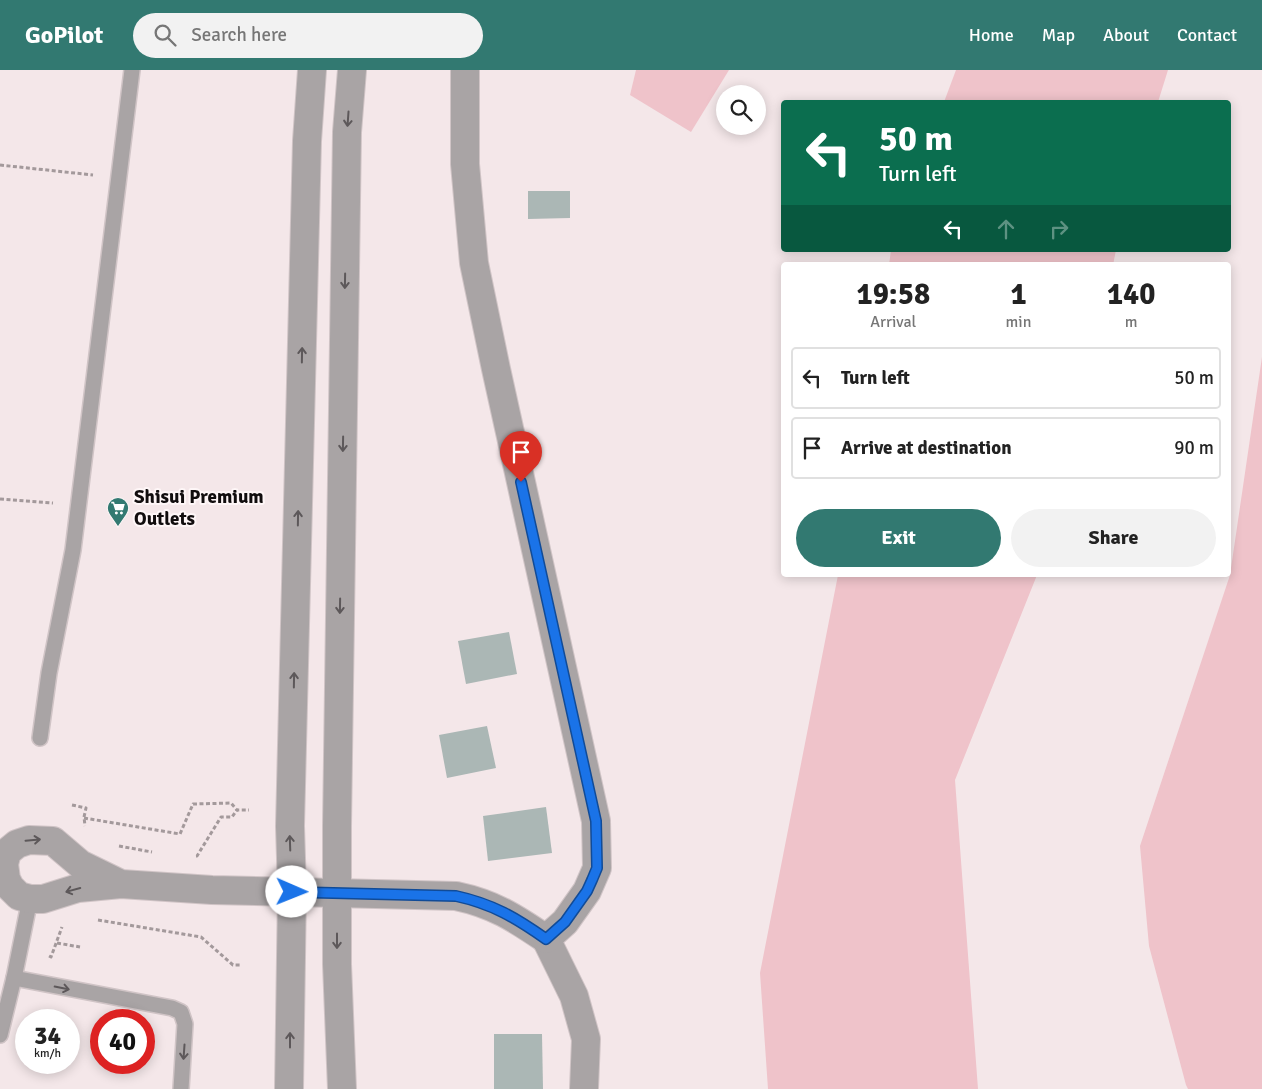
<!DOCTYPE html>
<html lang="en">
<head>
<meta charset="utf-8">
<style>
	:root { --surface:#fff; --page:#f2f2f2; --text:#222; --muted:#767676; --line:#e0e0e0; --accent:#327971 }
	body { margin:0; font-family:Signika,sans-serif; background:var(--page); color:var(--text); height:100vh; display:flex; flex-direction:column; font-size:19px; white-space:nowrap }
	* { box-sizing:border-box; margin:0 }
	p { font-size:16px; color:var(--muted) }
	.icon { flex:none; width:28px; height:28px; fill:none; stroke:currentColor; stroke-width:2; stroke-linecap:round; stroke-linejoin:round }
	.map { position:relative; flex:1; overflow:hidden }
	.details { position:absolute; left:781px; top:192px; width:450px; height:315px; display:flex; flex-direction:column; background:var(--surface); border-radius:5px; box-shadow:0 2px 12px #0003 }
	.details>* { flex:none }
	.banner { position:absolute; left:781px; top:30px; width:450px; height:152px; border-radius:5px; box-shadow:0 2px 12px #0003; background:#0b6e4f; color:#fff; overflow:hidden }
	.buttons { position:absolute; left:716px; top:15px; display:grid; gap:10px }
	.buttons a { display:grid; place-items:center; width:50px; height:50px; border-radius:50%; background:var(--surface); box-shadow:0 2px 12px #0003; font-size:25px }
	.speed { position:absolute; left:15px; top:939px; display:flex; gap:10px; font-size:25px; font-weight:700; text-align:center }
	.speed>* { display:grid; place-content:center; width:65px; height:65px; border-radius:50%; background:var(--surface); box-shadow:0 2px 12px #0003; line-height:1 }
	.speed small { font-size:12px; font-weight:400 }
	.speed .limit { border:8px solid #d22; background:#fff; color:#111 }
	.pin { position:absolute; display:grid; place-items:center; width:42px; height:42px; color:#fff; margin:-51px -21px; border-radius:50% 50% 50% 0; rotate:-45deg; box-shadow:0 0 5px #0007 }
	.pin .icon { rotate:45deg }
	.me { position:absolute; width:55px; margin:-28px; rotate:91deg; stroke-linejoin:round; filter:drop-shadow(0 0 4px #0008) }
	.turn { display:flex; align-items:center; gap:18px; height:105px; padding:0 15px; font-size:22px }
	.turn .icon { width:65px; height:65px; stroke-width:2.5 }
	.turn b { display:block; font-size:35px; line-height:42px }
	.lanes { display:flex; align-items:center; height:48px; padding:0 15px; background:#0003; justify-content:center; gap:25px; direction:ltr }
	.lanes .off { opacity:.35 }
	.eta { display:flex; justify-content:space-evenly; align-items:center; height:85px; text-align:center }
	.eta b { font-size:30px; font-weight:700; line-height:35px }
	.action { display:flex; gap:10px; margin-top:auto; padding:10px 15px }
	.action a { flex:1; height:58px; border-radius:30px; background:var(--accent); color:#fff; font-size:20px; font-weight:700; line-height:58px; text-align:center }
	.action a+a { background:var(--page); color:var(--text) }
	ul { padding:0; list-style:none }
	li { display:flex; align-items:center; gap:15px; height:62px; margin:0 10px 8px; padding:0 5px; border:2px solid var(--line); border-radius:5px }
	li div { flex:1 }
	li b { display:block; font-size:19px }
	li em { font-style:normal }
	header { display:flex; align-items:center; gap:30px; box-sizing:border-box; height:70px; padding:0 25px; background:var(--accent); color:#fff }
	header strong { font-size:24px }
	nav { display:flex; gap:28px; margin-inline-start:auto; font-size:18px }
	.search { width:350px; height:45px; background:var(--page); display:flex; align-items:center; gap:12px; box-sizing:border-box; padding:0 18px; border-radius:28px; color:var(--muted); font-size:19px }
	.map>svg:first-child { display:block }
	.green { fill:#efc3ca }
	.building { fill:#abb7b5 }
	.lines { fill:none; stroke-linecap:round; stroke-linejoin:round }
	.service-casing { stroke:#d0c4c6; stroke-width:18 }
	.minor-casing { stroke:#d0c4c6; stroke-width:30 }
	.tertiary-casing { stroke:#d0c4c6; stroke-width:30 }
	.path { stroke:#a3999b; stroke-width:3; stroke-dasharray:4 2.5; stroke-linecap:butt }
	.service { stroke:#a9a4a5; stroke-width:15 }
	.minor { stroke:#a9a4a5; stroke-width:28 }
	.tertiary { stroke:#a9a4a5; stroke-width:28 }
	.oneway { stroke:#5d585a }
	.route-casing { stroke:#114b97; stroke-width:12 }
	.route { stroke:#1a73e8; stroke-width:9 }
	.labels { text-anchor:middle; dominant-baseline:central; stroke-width:4; stroke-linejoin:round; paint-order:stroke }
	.poi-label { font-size:19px; font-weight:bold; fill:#110d0e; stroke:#fef6f7; text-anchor:start }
</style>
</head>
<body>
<header>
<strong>GoPilot</strong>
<div class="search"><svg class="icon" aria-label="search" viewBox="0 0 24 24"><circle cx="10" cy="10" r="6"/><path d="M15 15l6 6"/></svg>Search here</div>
<nav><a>Home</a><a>Map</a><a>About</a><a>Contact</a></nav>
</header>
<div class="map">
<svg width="1262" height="1019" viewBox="0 0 1262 1019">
	<rect width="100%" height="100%" fill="#f4e7e9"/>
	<g class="green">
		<path d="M636,0h93l-38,62 -61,-37z"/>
		<path d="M956,0h212l-10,32h-214z"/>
		<path d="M891,180h225l-3,15h-224z"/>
		<path d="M1262,287v732h-74l-2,-4 -37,-139 -9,-100 90,-271z"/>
		<path d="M838,505h199l-82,205 23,309h-210l-8,-116z"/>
	</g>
	<g class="building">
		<path d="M528,121h42v27l-42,1z"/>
		<path d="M509,562l8,42 -51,10 -8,-43z"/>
		<path d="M487,656l9,42 -49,10 -8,-43z"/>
		<path d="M546,737l6,46 -64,8 -5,-45z"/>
		<path d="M494,964h48l1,55h-49z"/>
	</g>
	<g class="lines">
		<g class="service-casing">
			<g id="service">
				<path d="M40,668l9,-65 24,-123 59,-480"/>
				<path d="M14,908l158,30 9,4 4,12 -4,65"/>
				<path d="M0,965l14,-57 16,-79"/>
			</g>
		</g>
		<g class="minor-casing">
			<path id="minor" d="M465,0v94l9,99 22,106 100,452 1,47 -10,23 -22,31 -19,17 28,57 12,43 -2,50"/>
		</g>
		<g class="tertiary-casing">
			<g id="tertiary">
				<path d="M121,814l-41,-20 -27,-23 -24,-1 -12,4 -10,8 -3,12 2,15 4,8 9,9 11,3h13l35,-11 43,-4 91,6 244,6c38,8 59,22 90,43"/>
				<path d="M289,1019l3,-198 -2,-65 17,-685 5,-71"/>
				<path d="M342,1019l-5,-125v-138l10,-694 5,-62"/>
			</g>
		</g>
		<g class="path">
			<path d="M0,95l93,10"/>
			<path d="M0,429l53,4"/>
			<path d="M72,735l14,3 -2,9 1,9"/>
			<path d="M84,748l96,16 13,-30 38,-1 6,7h12"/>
			<path d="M119,776l33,6"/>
			<path d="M196,786h1l24,-39h11l5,-7"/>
			<path d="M98,850l103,17 32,28h8"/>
			<path d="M57,873l23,4"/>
			<path d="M49,886l2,1 11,-30"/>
		</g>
		<use href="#service" class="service"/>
		<use href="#minor" class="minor"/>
		<use href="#tertiary" class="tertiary"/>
	</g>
	<defs><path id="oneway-shaft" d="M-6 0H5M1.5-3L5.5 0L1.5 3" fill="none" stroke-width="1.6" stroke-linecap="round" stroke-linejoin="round" transform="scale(1.25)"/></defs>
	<g class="oneway">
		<use href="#oneway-shaft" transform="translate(348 49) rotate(94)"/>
		<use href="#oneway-shaft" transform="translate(345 211) rotate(91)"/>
		<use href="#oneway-shaft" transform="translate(302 285) rotate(-89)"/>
		<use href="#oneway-shaft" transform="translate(343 374) rotate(91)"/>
		<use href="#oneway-shaft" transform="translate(298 448) rotate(-89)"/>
		<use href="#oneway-shaft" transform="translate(340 536) rotate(91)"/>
		<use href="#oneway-shaft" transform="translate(294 610) rotate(-89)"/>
		<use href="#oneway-shaft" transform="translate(33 770) rotate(-5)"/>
		<use href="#oneway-shaft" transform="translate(290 773) rotate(-92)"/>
		<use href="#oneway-shaft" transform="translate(73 820) rotate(165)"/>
		<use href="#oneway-shaft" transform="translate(337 871) rotate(90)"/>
		<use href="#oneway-shaft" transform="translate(62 918) rotate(11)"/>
		<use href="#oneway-shaft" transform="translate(290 970) rotate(-90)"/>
		<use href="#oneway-shaft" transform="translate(184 982) rotate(94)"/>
	</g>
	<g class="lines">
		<g class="route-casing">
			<path id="route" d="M292,822l164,4c37,8 60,22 90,43l19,-17 22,-31 5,-11 5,-12 -1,-47 -75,-339"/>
		</g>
		<use href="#route" class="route"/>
	</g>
	<defs>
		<g id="supermarket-pin" transform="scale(1.125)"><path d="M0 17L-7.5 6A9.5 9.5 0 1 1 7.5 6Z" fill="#327971" stroke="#fef6f7"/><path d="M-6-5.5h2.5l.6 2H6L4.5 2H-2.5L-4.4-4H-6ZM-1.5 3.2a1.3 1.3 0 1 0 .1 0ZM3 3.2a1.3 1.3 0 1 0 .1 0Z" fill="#fff"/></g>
	</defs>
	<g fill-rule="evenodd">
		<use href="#supermarket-pin" x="118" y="438"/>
	</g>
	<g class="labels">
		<g class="poi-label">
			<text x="134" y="427">Shisui Premium<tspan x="134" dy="22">Outlets</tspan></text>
		</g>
	</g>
</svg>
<div class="buttons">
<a><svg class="icon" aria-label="search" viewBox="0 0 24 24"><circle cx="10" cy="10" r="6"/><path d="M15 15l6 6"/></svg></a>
</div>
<div class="speed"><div>34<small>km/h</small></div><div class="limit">40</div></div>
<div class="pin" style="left:521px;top:412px;background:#d93025"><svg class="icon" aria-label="arrive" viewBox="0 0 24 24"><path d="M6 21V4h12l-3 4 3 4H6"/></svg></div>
<svg class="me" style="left:292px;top:822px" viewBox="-20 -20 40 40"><circle r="19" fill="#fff"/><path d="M0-13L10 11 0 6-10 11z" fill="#1a73e8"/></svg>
<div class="banner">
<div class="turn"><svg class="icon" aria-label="left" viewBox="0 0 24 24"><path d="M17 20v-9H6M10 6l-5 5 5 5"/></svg><div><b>50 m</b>Turn left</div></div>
<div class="lanes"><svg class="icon" aria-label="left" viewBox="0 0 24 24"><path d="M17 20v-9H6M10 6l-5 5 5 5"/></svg><svg class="icon off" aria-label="ahead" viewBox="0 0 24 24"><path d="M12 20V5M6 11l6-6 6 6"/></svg><svg class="icon off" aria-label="right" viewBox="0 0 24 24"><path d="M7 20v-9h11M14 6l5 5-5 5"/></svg></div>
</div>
<section class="details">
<div class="eta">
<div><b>19:58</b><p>Arrival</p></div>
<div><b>1</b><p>min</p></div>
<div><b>140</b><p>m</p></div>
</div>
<ul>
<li><svg class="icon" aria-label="left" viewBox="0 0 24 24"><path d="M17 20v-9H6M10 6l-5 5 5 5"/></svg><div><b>Turn left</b></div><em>50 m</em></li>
<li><svg class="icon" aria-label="arrive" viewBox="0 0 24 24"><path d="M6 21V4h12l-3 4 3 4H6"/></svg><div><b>Arrive at destination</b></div><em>90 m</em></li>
</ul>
<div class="action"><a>Exit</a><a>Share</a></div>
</section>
</div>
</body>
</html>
